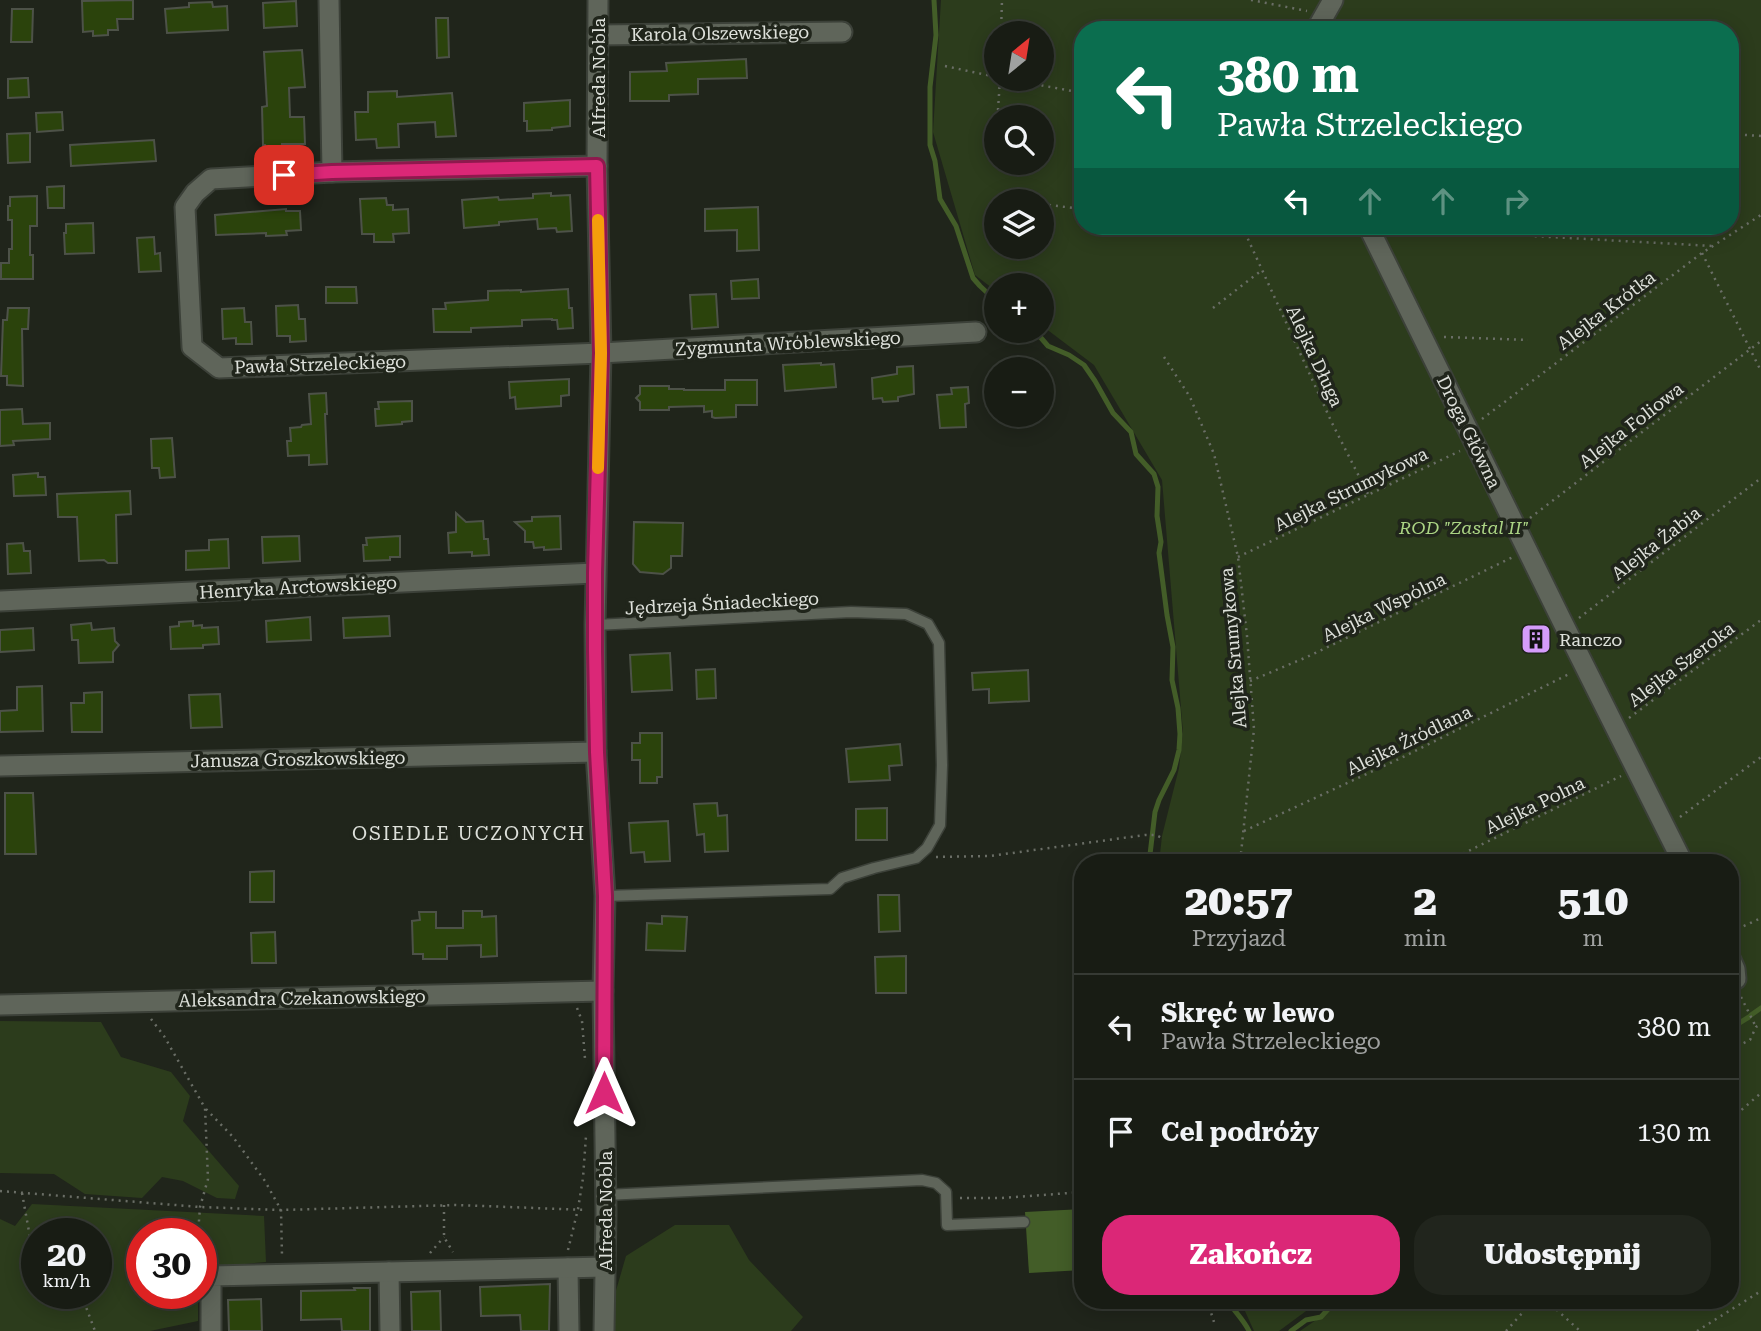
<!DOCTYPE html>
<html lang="pl">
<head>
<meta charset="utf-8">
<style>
	:root { --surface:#181c14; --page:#21251d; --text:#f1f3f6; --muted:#9fa1a0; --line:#363a34; --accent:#db2777 }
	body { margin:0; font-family:"Roboto Serif",serif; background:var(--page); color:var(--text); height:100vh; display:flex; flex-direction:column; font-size:26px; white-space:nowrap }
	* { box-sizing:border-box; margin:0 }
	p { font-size:23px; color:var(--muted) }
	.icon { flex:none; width:38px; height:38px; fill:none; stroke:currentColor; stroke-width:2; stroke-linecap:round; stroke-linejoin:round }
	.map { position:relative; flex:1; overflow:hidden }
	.drawer { position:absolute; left:1074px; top:854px; width:665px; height:455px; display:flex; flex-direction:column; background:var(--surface); border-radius:28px; box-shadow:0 4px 18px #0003,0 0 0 2px var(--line) }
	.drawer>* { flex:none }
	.guide { position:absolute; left:1074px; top:21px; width:665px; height:214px; border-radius:28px; box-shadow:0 4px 18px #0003,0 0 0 2px var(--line); background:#0b6e4f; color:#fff; overflow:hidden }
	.needle { width:46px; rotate:30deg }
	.controls { position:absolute; left:984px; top:21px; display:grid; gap:14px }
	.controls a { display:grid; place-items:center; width:70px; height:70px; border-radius:50%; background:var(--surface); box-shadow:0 4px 18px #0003,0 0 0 2px var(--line); font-size:35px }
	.speed { position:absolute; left:21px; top:1218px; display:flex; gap:14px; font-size:35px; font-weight:700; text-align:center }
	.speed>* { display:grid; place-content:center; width:91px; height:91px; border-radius:50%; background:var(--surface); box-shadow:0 4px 18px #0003,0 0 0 2px var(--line); line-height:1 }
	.speed small { font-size:18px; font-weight:400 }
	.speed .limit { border:10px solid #d22; background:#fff; color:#111 }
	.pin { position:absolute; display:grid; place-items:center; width:60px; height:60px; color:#fff; margin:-30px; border-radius:14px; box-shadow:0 4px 10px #0006 }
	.me { position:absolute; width:77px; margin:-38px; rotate:0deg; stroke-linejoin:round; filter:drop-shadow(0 0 5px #0008) }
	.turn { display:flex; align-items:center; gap:24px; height:147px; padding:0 28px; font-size:32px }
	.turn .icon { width:91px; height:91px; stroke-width:2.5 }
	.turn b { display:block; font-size:49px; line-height:60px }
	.lanes { display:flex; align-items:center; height:66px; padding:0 28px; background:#0003; justify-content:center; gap:35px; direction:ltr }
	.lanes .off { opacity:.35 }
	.eta { display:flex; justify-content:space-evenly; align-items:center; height:119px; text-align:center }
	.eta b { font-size:42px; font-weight:800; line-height:49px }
	.action { display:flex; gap:14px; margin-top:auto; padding:14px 28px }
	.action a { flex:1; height:80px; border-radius:28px; background:var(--accent); color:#fff; font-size:28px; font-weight:800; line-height:80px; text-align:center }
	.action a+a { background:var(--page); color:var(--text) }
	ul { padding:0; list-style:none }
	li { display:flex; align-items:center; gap:21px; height:105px; padding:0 28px; border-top:2px solid var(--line) }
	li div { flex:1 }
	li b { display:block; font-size:26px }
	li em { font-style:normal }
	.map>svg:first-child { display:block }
	.green { fill:#2c3c1c; fill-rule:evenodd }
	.water { fill:#435d28 }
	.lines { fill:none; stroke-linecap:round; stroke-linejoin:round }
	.stream { stroke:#435d28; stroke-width:5 }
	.building { fill:#2b430c; stroke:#4d5248; stroke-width:2 }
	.lane-casing { stroke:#3c4139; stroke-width:13 }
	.street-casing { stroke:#3c4139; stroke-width:23 }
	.path { stroke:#6a6e66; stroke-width:2.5; stroke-dasharray:2 5; stroke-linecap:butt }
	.lane { stroke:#5f655a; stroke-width:10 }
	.street { stroke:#5f655a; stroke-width:19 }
	.route-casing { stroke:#8e194d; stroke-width:18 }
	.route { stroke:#db2777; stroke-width:12 }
	.slow { stroke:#f59e0b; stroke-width:12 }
	.labels { text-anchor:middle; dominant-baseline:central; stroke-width:7; stroke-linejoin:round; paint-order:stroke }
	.street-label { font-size:18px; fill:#dee1db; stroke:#20251b }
	.park-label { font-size:18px; font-style:italic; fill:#abd484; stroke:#20251b }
	.poi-label { font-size:18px; fill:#dee1db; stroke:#20251b; text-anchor:start }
	.neighbourhood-label { font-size:19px; letter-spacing:2px; fill:#dee1db; stroke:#20251b }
</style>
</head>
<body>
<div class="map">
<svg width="1761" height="1331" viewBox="0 0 1761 1331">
	<rect width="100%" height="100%" fill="#20251b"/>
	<g class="green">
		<path d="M941,0h820v1331h-461l45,-31h386v-437h-572l3,-27 17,-68 4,-36 -21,-252 -68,-115 -53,-40v-40h-45v6l-21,-16 -42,-143zM1083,30h648v196h-648zM996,33h45v46h-45zM996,117h45v46h-45zM996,201h45v46h-45z"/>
		<path d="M0,1021l101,1 20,35 50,15 19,24 -7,25 56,65 -4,13 -18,-1 -34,-17 -21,-4 -20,21 -57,-4 -31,-20 -54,-1z"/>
		<path d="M32,1204l232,12 2,46 -65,6v-34h-59v59h56v28l-48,10h-150v-112l15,7zM37,1234h59v59h-59z"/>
		<path d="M675,1225h54l20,35 54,57 -12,14h-177l1,-37 11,-38z"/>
		<path d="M1240,1300h81l-42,31h-25z"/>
	</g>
	<path class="water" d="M1083,1209v61l-54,3 -4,-61z"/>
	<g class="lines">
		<g class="stream">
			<path d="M934,0l2,35 -6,52v58l5,16 5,38 16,27 17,52 7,8 16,15"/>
			<path d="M1035,331l13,15 21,9 15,10 11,16 18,32 18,19 5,22 18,20 4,13 -1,29 4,26 -2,11 8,62 6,32 -1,33 6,28 2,26 -1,16 -5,20 -15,30 -4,12 -6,51"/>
			<path d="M1751,1015l10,-7"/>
			<path d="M1731,1028l18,-11"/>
			<path d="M1227,1300c7,11 17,20 22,31"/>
			<path d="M1291,1331l15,-11 15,-3 9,-10 15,-7"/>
		</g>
	</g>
	<g class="building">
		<path d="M133,0v19h-16l1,11h-10v5l-15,1v-5l-10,1 -1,-31z"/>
		<path d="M296,1l1,25 -33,2 -1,-25z"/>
		<path d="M212,2l1,5 14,-1 1,24 -61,3 -2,-24 24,-2v-4z"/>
		<path d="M12,9h21l-1,33h-21z"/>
		<path d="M436,18h12l1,39 -12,1z"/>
		<path d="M302,50l3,37 -16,1 1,29h14l1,27h-23v9h-16l-1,-8h-2l-1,-38 5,-1 -3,-54z"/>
		<path d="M746,59l1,19 -49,1v15l-29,1v6h-39v-29l37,-1 -1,-8z"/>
		<path d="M25,78h3l1,19 -21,1v-19z"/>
		<path d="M397,91v6l55,-4 4,43 -20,1 -1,-15 -37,2 1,23 -22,1 -1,-9 -20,1 -1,-28h13v-20z"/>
		<path d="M570,100v26l-18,2v2l-25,1v-10h-3v-18z"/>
		<path d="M62,112l1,18 -26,2 -1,-19z"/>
		<path d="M30,133v29l-22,1 -1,-29z"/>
		<path d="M154,140l2,21 -85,5 -1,-21z"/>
		<path d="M64,186v22h-16l-1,-21z"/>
		<path d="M551,193v3l19,-1 2,36 -15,1 -1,-4 -18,1 -1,-10 -38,3v3l-35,3 -2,-28 36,-3 1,3 34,-2v-4z"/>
		<path d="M37,196v30h-7v29h3v24h-32v-16h8v-14h3v-29h-4v-14h2v-9z"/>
		<path d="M386,198l1,7h6v5l15,-1 1,24 -16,1 1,8h-20v-8h-12l-2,-35z"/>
		<path d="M758,207l1,43 -22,1v-21l-32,1v-22z"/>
		<path d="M286,209v2h14l1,19 -15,1 1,4 -21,1v-3l-50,2 -1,-20z"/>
		<path d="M93,223l1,30 -29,1 -1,-21h2v-9z"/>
		<path d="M154,237l1,17 5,-1 1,18 -22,1 -2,-34z"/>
		<path d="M758,279l1,19 -27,1 -1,-18z"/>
		<path d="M326,287h30l1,16h-31z"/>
		<path d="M568,289l1,19h3l1,20 -15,1 -1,-9h-5v-1l-30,1v6l-51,2v4h-37l-1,-23h13l-1,-6 43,-3v-9l33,-1v2z"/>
		<path d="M716,294l2,33 -26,2 -2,-34z"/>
		<path d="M298,305l1,14h6l1,22 -16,1v-6h-13l-1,-30z"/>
		<path d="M8,308h21l-1,21h-6l1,57 -16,-1v-9h-6l2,-56h4z"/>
		<path d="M244,308l1,14h6l1,22h-16v-6l-13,1 -1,-30z"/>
		<path d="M821,363v2l13,-1 2,23 -51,4 -2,-26z"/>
		<path d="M913,366l1,28 -16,3v4l-15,1 -1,-4 -9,1 -1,-21 25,-4v-7z"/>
		<path d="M569,379v16l-8,1v10l-45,3 -1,-12 -5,1 -1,-16z"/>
		<path d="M725,380h32v25h-21v12l-21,1 -3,-1v-6l-8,1v-6l-35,1v3h-29v-8l-4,-4 4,-4v-8h29v3h15v1h41z"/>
		<path d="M968,387l1,16 -4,1 1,23 -26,1 -3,-33 15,-1 -1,-6z"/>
		<path d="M326,393l1,21h-2l2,50 -18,1v-10l-21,1 -1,-15h4l-1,-13 11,-1 1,-2 9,-1 -2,-30z"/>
		<path d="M412,401v20l-10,1v2l-26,2 -1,-17h4l-1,-7z"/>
		<path d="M22,409l1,15 27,-1v16l-37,2 1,4 -14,1v-36z"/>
		<path d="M172,438l3,39 -15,1 -1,-10h-7l-1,-29z"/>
		<path d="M38,473v4h7l1,18 -32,1 -1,-21z"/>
		<path d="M130,491l1,23 -15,1 1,48h-9l-4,-3 -25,1 -2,-44h-19l-1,-23z"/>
		<path d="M456,513l10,9 17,-1 1,18h4l1,16 -17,1v-4l-23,1 -1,-20 8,-1z"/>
		<path d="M560,516l1,33 -17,1v-3l-10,1 -1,-6h-8v-11l-10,-9 17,-1v-4z"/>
		<path d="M634,522l49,1 -1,33h-11v12l-8,6 -23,-2 -7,-8z"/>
		<path d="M299,536l1,25 -37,2 -1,-26z"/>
		<path d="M400,536v21h-10v3l-26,1 -1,-16h4l-1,-7z"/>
		<path d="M228,539l1,29 -43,2v-19l23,-1v-10z"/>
		<path d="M23,543l1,8h6l1,22 -23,1 -1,-30z"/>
		<path d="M389,616l1,20 -46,2 -1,-20z"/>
		<path d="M310,617l1,23 -44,2 -1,-21z"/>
		<path d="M193,621v5l9,-1v3l16,-1 1,17 -16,1v3l-32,1 -1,-22 9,-1v-4z"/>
		<path d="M91,623l1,7 22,-2 1,13 4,4 -6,7v10l-34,1 -1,-23h-6l-1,-15z"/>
		<path d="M33,628l1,22 -34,2v-22z"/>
		<path d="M670,653l2,37 -40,2 -2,-37z"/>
		<path d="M715,669l1,29 -19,1 -1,-29z"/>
		<path d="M1028,670l1,31 -40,2v-14l-16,1 -1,-17z"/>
		<path d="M42,686l1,45 -43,1v-21l17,-1v-23z"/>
		<path d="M102,692v40h-30l-1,-29h13v-10z"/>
		<path d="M220,694l2,33 -31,1 -2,-33z"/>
		<path d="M640,733h22v44h-5v6h-17v-23h-8v-17h8z"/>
		<path d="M900,744l2,21 -13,1 1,14 -41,2 -3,-33z"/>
		<path d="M5,793h28l3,61h-31z"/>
		<path d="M717,803l1,13 9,-1 1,36 -23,1 -1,-18 -7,1 -3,-31z"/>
		<path d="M887,808v32h-31v-31z"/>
		<path d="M668,821l2,40 -25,1 -1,-10 -13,1 -2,-30z"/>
		<path d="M274,871v31h-24v-30z"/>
		<path d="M878,895h21l1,36 -21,1z"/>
		<path d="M463,911h19v6l14,-1 1,40 -16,1v-12l-34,1v13h-24v-5h-10l-1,-33 8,-1 -1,-8h17v16h27z"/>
		<path d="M662,916l25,1 -2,34 -39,-1 1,-27 15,1z"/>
		<path d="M275,932l1,31h-24l-1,-30z"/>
		<path d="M906,956v37h-30l-1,-36z"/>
		<path d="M550,1284l-1,47h-28l-1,-16 -39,1 -1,-29z"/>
		<path d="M354,1288h16v43h-28l-1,-12 -40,1v-29l54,-1z"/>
		<path d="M440,1291l1,40h-29l-1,-39z"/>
		<path d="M261,1299l1,32h-33l-1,-31z"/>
	</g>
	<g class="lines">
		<g class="lane-casing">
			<g id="lane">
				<path d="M595,625l256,-13 55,2 22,10 11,19 3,122 -2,60 -13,23 -11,10 -42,10 -32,10 -12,11 -225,7"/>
				<path d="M605,1195l317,-15 14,3 10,9 1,33 77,-3"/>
			</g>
		</g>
		<g class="street-casing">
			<g id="street">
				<path d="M329,0l3,172"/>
				<path d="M598,0l-1,166 4,187 -6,272 1,127 9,144 -2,95 3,222 -2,118"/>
				<path d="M1316,30l17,-30"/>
				<path d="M598,35l244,-3"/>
				<path d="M597,166l-265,6 -121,7 -16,14 -10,14 7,140 27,21 382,-15 375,-21"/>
				<path d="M1368,226l194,395 121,242"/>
				<path d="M0,601l595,-28"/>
				<path d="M0,766l596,-14"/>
				<path d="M1731,960l4,9 1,10"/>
				<path d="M0,1005l603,-14"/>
				<path d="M568,1268l1,63"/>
				<path d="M389,1272l1,59"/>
				<path d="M211,1331v-55l394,-9"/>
			</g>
		</g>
		<g class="path">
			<path d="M1251,0l56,11"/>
			<path d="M1001,33l1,-33"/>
			<path d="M945,66l51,11"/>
			<path d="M1007,79l76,14"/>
			<path d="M998,110l2,-31"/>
			<path d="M1731,134l30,2"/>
			<path d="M1049,205l34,4"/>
			<path d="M1204,226l41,7"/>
			<path d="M1242,226l90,197 36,71"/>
			<path d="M1388,228l325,18"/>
			<path d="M1702,253l59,118"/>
			<path d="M1213,308l49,-38"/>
			<path d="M1444,337l84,3"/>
			<path d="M1164,357l26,40 24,57 24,103 9,79 7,93 -14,134"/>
			<path d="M1482,419l220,-166 59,-38"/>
			<path d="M1530,518l231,-177"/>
			<path d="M1238,557l222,-106"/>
			<path d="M1579,618l182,-140"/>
			<path d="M1250,681l57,-24 206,-100"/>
			<path d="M1629,718l132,-98"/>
			<path d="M1680,817l81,-60"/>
			<path d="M1244,831l157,-73 168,-84"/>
			<path d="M936,857l54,-1 155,-21h11l6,3"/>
			<path d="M1444,863l177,-87"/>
			<path d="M1731,932l30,-14"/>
			<path d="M1741,997l15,30"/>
			<path d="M577,1008l5,13 3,38"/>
			<path d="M151,1019l13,17 41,72 3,71 -8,28 -2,27"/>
			<path d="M1731,1049l19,-9 6,-13 5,-3"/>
			<path d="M206,1109l27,28 32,44 16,29 1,46"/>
			<path d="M1731,1119l30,-26"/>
			<path d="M0,1191l200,16 81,3 175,-5 131,5"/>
			<path d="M22,1193l8,44 7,12"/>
			<path d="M960,1198h42l81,-6"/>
			<path d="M444,1205v32l9,15"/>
			<path d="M201,1243l5,16"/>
			<path d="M568,1250l10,-41 5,-31 3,-42"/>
			<path d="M430,1253l14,-16"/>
			<path d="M72,1293l14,14 9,24"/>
			<path d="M1207,1300l7,22"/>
			<path d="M1546,1300l34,31"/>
			<path d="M1506,1331l28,-31"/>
			<path d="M1697,1331l64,-40"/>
		</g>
		<use href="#lane" class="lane"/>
		<use href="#street" class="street"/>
	</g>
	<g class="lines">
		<g class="route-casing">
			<path id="route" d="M284,175l48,-3 265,-6 4,187 -6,220v78l2,101 8,144 -1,197"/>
		</g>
		<use href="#route" class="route"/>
		<path class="slow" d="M598,468l3,-115 -3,-133"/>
	</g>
	<defs>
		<g id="building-square" transform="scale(1.575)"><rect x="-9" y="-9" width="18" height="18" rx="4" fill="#d59cfb" stroke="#20251b"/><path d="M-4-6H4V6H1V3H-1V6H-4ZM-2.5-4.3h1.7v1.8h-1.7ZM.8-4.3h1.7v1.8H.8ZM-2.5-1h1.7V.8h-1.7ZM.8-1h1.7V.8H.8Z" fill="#111"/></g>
	</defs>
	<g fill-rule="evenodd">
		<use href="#building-square" x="1536" y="639"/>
	</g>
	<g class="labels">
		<g class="street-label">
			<text transform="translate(720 33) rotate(-1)">Karola Olszewskiego</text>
			<text transform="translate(598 78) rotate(-90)">Alfreda Nobla</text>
			<text transform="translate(1606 310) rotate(-37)">Alejka Krótka</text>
			<text transform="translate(788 343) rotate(-3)">Zygmunta Wróblewskiego</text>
			<text transform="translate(1315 356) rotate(65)">Alejka Długa</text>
			<text transform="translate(320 364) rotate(-2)">Pawła Strzeleckiego</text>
			<text transform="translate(1631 425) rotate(-38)">Alejka Foliowa</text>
			<text transform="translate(1469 432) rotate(64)">Droga Główna</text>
			<text transform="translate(1351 489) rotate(-26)">Alejka Strumykowa</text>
			<text transform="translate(1656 543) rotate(-38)">Alejka Żabia</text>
			<text transform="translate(298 587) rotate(-3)">Henryka Arctowskiego</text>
			<text transform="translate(722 603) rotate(-3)">Jędrzeja Śniadeckiego</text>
			<text transform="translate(1384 607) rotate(-26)">Alejka Wspólna</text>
			<text transform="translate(1233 648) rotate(-95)">Alejka Srumykowa</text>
			<text transform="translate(1681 664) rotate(-37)">Alejka Szeroka</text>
			<text transform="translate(1409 740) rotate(-26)">Alejka Źródlana</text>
			<text transform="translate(298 759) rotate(-1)">Janusza Groszkowskiego</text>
			<text transform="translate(1535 805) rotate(-26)">Alejka Polna</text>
			<text transform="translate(302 998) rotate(-1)">Aleksandra Czekanowskiego</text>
			<text transform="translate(605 1211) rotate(-90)">Alfreda Nobla</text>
		</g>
		<g class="park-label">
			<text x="1464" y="527">ROD "Zastal II"</text>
		</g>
		<g class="poi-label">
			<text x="1559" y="639">Ranczo</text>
		</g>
		<g class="neighbourhood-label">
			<text x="469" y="833">OSIEDLE UCZONYCH</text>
		</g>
	</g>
</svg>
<div class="controls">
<a><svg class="needle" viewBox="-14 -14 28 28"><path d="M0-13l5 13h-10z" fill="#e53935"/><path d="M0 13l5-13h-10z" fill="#9fa1a0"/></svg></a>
<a><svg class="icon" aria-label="search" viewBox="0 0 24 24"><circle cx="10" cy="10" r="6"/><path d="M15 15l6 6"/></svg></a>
<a><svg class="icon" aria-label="layers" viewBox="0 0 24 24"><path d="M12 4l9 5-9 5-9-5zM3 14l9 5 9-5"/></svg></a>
<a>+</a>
<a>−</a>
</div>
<div class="speed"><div>20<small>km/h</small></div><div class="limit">30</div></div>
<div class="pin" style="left:284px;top:175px;background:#d93025"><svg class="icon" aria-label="arrive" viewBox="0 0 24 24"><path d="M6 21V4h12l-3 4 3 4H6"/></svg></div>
<svg class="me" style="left:604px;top:1093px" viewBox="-20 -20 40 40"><path d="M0-17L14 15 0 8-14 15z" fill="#db2777" stroke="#fff" stroke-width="4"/></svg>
<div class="guide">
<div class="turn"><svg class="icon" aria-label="left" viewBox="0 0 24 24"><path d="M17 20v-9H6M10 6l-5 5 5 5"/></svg><div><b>380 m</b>Pawła Strzeleckiego</div></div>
<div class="lanes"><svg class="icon" aria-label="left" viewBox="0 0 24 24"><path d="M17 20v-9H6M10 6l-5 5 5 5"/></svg><svg class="icon off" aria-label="ahead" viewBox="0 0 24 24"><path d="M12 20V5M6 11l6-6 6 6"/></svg><svg class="icon off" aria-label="ahead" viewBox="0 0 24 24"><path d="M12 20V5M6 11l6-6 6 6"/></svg><svg class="icon off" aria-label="right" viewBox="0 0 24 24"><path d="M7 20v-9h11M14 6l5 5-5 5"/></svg></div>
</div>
<section class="drawer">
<div class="eta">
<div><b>20:57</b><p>Przyjazd</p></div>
<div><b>2</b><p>min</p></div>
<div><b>510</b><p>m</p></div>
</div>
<ul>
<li><svg class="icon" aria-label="left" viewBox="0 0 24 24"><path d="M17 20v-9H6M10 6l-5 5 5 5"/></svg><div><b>Skręć w lewo</b><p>Pawła Strzeleckiego</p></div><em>380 m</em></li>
<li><svg class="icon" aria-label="arrive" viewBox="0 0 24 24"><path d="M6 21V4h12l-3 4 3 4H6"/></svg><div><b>Cel podróży</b></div><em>130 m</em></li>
</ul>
<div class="action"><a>Zakończ</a><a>Udostępnij</a></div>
</section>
</div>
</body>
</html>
